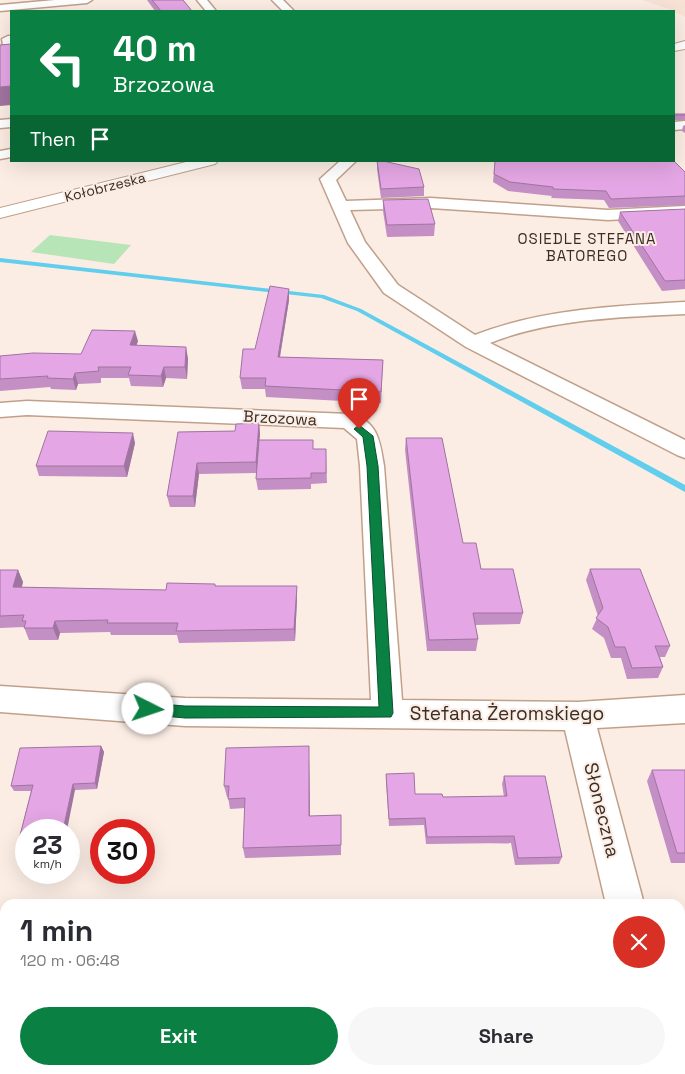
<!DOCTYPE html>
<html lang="en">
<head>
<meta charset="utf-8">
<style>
	:root { --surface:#fff; --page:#f7f7f7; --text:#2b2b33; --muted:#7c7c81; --accent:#0b8043 }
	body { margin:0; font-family:"Space Grotesk",sans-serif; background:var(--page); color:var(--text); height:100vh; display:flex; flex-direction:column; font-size:19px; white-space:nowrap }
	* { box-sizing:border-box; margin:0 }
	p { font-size:16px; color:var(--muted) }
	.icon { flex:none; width:28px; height:28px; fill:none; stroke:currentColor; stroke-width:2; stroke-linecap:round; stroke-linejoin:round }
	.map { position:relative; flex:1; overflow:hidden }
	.sheet { position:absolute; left:0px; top:899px; width:685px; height:176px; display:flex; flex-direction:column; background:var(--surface); border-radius:15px 15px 0 0; box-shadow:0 5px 20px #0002 }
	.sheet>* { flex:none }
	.banner { position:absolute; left:10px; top:10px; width:665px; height:152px; border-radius:0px; box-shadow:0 5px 20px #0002; background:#0b8043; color:#fff; overflow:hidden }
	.speed { position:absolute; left:15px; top:819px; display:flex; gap:10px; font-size:25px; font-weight:700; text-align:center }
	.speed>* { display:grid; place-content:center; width:65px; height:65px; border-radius:50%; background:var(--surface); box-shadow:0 5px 20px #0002; line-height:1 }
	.speed small { font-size:12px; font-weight:400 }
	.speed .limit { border:8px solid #d22; background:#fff; color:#111 }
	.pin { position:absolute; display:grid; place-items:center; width:42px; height:42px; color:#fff; margin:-51px -21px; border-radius:50% 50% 50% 0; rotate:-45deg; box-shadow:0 0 5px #0007 }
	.pin .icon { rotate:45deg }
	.me { position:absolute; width:55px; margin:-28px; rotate:94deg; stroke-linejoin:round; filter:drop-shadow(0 0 4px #0008) }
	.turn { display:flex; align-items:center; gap:18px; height:105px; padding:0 20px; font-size:22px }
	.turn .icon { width:65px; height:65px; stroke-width:2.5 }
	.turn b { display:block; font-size:35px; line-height:42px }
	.then { display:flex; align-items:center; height:48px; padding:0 20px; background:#0003; gap:10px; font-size:19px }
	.round { display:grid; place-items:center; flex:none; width:52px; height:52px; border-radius:26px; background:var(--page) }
	.summary { display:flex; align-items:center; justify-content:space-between; height:85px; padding:0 20px }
	h1 { font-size:30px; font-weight:700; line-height:38px }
	.cta { display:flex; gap:10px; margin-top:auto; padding:10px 20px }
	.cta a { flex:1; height:58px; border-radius:30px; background:var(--accent); color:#fff; font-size:20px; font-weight:700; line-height:58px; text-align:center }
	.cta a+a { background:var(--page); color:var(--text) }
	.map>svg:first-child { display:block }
	.industrial { fill:#f8e1d5 }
	.green { fill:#b8e5b8 }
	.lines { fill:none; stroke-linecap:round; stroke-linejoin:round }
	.stream { fill:#60ceec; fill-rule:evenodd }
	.street-casing { stroke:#c1a08a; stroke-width:3 }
	.secondary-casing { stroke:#c1a08a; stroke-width:2 }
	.street { fill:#fff; fill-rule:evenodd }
	.secondary { fill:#fff; fill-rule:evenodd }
	.wall { fill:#c48fc4 }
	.shaded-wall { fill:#a074a0 }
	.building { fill:#e4a6e4; stroke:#a074a0 }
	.route { fill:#0b8043; stroke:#07532c }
	.labels { text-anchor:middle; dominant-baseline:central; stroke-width:4; stroke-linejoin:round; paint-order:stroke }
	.far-street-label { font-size:14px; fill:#3a2d24; stroke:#fbede4 }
	.far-neighbourhood-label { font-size:15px; letter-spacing:1px; fill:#3a2d24; stroke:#fbede4 }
	.street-label { font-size:16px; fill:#3a2d24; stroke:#fbede4 }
	.near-street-label { font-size:19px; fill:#3a2d24; stroke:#fbede4 }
</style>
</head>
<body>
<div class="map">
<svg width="685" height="1074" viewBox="0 0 685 1074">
	<rect width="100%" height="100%" fill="#fbede4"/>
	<path class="industrial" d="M642,0h43v17l-11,-6z"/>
	<path class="green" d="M50,235l81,10 -17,19 -83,-12z"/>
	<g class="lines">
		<path class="stream" d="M0,258l324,37 37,14 324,176v7l-328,-181 -36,-13 -321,-36z"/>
		<g class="street-casing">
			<g id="street">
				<path d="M55,0h37l-5,3 -87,8v-6z"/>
				<path d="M197,0h10l9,11h-10z"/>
				<path d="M272,0h11l11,11h-11z"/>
				<path d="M8,36h3v23l-6,-3 -3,-17z"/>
				<path d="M11,119v8l-11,1v-8z"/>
				<path d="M685,121v8l-11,1v-8z"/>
				<path d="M11,149v8l-11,2v-8z"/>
				<path d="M340,161h16l-20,19 10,21 85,-3 177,12 77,-4v10l-77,4 -177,-12 -81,2 15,32 33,43 77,50c66,-26 140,-29 210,-33v12c-65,3 -135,5 -195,29l195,97v18l-8,-3 -211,-108 -82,-54 -36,-50 -28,-64z"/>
				<path d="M27,401l323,13c28,7 30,27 34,52l18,234 176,2 107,-7v28l-88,5 47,176h-38l-41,-174 -380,-4 -185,-14v-26l185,12 186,2 -11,-234 -3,-27 -13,-11 -317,-13 -27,2v-14z"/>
				<path d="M680,1054l5,8v12h-38l-1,-4h34z"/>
			</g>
		</g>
		<g class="secondary-casing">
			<g id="secondary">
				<path d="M685,41v8l-11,2v-7z"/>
				<path d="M190,161h28l-3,3 -215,54v-10z"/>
			</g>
		</g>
		<use href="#street" class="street"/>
		<use href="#secondary" class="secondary"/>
	</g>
	<g class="wall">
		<path d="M147,0h36l9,11h-37z"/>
		<rect x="674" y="114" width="11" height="6"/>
		<path d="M685,125v8l-3,-2 1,-5z"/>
		<path d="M377,161l47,26v9l-43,2 -4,-29z"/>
		<path d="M495,161l190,11v33l-76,3 -5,-8 -53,-2 1,-2 -44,-5 -15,-9z"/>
		<path d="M383,200l52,24 -1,12 -47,1 -4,-26z"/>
		<path d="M685,209v80l-23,2 -44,-70 2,-9z"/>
		<path d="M289,289v11l-9,57 103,3 -2,43 -115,-6 -1,-8h-23l-2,-11 15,-29z"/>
		<path d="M138,341l-2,4 52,13 -1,21 -21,-1 -3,9 -32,-1 -2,-8h-28v5l-23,1 -2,6 -25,-1 -1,-2 -50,4v-35l81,-2z"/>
		<path d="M259,423l1,11 -1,6 54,9h13l1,34 -16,1v5l-53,1 -2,-11 1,-6 -58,1 -4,33h-25l-3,-11 11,-64 57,-1z"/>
		<path d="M406,438l57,105 18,26 42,44 -3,11 -45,1 3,14 -2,12h-49l-22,-201z"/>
		<path d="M135,443l-8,34 -88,-1 -3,-10z"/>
		<path d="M590,569l80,77 -5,11h-5l3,10 -5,11 -31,1 -6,-21h-10l-7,-20 -12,-9 6,-13 -12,-36z"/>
		<path d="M0,570h18l5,12 -1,5 144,3 49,-4h82v12l-2,43 -116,2 -2,-8h-66l-1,-3 -50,1 -2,7h-29l-5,-13 -24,1z"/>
		<path d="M101,746l3,6 -7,37 -22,1 -49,40v22h-5l-4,-5 14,-56h-17l-3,-5z"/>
		<path d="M309,757l1,59 31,-1v40l-96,3 -2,-10 2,-40 -15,1 -2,-12h-1l-3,-11z"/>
		<path d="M652,770h33v93h-14l-24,-82z"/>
		<path d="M386,774l29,20 28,3h61l-2,-13 2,-8 58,81 -3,7 -44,1 -4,-22 -85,1 -2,-19 -35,1 -3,-45z"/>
		<path d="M476,1070h133v4h-59v-2l-74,2z"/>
	</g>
	<g class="shaded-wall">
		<path d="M11,86v19l-11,1v-19z"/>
		<path d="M289,289v11l-11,68v-11z"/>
		<path d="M135,331l3,10 -5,15 -3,-11z"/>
		<path d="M186,347l2,11 -1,21 -2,-12z"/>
		<path d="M164,367l2,11 -3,9 -2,-11z"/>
		<path d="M75,373l3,11 -2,6 -3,-11z"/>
		<path d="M259,423l1,11 -3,39 -1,-11z"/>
		<path d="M133,433l2,10 -8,34 -3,-11z"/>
		<path d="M197,463l2,11 -4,33 -2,-11z"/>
		<path d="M18,570l5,12 -5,17 -5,-12z"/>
		<path d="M297,586v12l-2,43 -1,-12z"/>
		<path d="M55,621l5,12 -2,7 -5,-12z"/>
		<path d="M101,746l3,6 -7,37 -2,-6z"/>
		<path d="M309,746v11l1,69 -1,-10z"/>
		<path d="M73,784l2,6 -8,40h-4z"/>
		<path d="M72,1070h4l3,4h-7z"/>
	</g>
	<g class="building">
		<path d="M152,0h31l9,11h-31z"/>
		<path d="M11,44v42l-11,1v-42z"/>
		<path d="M674,114h11v1h-10l-1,3z"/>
		<path d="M377,161h6l36,8 5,18 -43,2z"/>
		<path d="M495,161h179l11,11v24l-74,3 -5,-8 -53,-2v-2l-43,-5 -16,-8z"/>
		<path d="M428,199l7,25 -48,1 -4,-25z"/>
		<path d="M685,209v71l-20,1 -45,-69z"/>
		<path d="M270,286l19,3 -11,68 105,3 -2,32 -116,-6 1,-8h-26l3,-29h12z"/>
		<path d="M92,330l43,1 -5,14 56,2 -1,20h-21l-3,9 -33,-1 3,-8h-33l1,4 -24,2 -2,6 -26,-1 1,-2 -48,3v-23l33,-3 48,1z"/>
		<path d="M259,423l-3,39 -59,1 -4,33h-26l11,-64 57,-1 1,-7z"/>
		<path d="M48,431l85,2 -9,33h-88z"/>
		<path d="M406,438h36l21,105h13l5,26h32l10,44h-50l5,26 -49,1z"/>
		<path d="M259,440h54v9h13v24h-15v5l-55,1z"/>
		<path d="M590,569h50l30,77h-15l8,21 -31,1 -7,-21h-10l-7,-20 -12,-9 7,-10z"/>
		<path d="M0,570h18l-5,17 153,3 1,-7 48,1v2h82l-3,43 -118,2 2,-8h-71l1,-3 -53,1 -2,7h-29l2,-7h-4l2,-6 -24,1z"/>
		<path d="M101,746l-6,37 -22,1 -10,46h-37v17h-9l16,-62 -22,1 9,-38z"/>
		<path d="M309,746v70l32,-1v30l-98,3 2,-50 -17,1 1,-13h-5l2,-38z"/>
		<path d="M652,770h33v83h-8z"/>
		<path d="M414,773l1,21h27l1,3 64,-1 -3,-20h41l17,81 -44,1 -4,-22 -87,1 -2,-19 -36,1 -3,-45z"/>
		<path d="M45,1070h27v4h-56z"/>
		<path d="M268,1070h80l1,4h-80z"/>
		<path d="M555,1070h54v4h-53z"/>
	</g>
	<path class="route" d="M359,425l14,11 5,30 15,247 -2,4 -206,1 -42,-4 -2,-5 2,-4 5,-2 37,3 194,1 -12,-241 -4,-29 -9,-8z"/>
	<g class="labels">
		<g class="far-street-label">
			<text transform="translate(105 187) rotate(-14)">Kołobrzeska</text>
		</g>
		<g class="far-neighbourhood-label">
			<text x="587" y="238">OSIEDLE STEFANA<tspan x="587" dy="17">BATOREGO</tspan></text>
		</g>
		<g class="street-label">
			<text transform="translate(280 418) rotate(3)">Brzozowa</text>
		</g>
		<g class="near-street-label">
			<text x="507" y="713">Stefana Żeromskiego</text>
			<text transform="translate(602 810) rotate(76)">Słoneczna</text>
		</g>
	</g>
</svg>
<div class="speed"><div>23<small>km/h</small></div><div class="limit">30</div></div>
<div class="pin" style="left:359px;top:429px;background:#d93025"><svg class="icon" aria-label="arrive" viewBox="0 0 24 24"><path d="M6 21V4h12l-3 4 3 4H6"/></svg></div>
<svg class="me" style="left:148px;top:709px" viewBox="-20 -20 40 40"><circle r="19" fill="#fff"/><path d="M0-13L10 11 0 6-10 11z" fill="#0b8043"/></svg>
<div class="banner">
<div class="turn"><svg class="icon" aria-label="left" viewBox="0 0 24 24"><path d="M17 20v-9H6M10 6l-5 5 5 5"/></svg><div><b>40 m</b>Brzozowa</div></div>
<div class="then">Then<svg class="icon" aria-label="arrive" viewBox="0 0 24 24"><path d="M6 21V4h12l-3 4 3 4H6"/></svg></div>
</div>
<section class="sheet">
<div class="summary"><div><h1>1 min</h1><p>120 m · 06:48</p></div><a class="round" style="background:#d93025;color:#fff"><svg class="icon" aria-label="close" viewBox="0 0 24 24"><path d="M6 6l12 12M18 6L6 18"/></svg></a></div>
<div class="cta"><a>Exit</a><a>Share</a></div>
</section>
</div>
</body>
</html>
